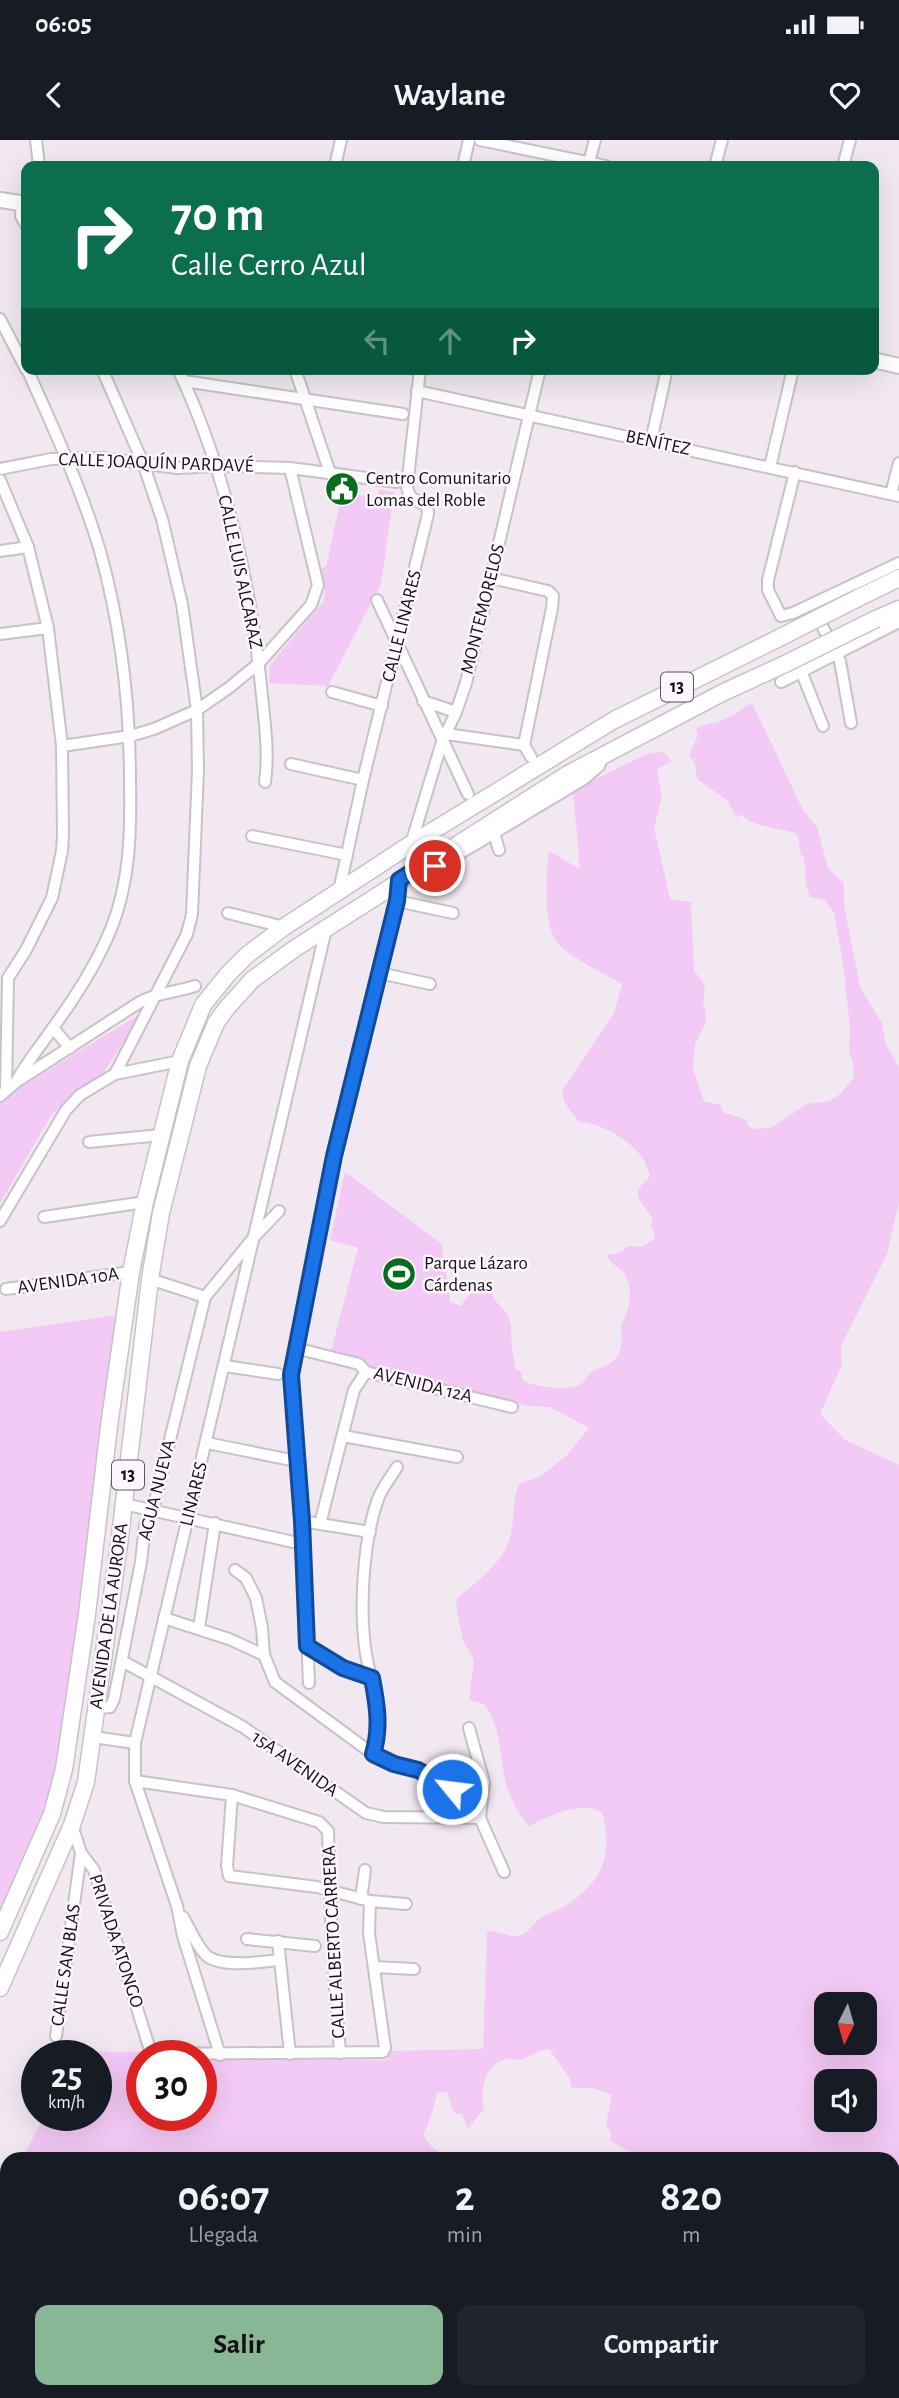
<!DOCTYPE html>
<html lang="es">
<head>
<meta charset="utf-8">
<style>
	:root { --surface:#171b24; --page:#20242c; --text:#f1f3f6; --muted:#9ea1a6; --accent:#87b794 }
	body { margin:0; font-family:"Alegreya Sans",sans-serif; background:var(--page); color:var(--text); height:100vh; display:flex; flex-direction:column; font-size:26px; white-space:nowrap }
	* { box-sizing:border-box; margin:0 }
	p { font-size:23px; color:var(--muted) }
	.icon { flex:none; width:38px; height:38px; fill:none; stroke:currentColor; stroke-width:2; stroke-linecap:round; stroke-linejoin:round }
	.map { position:relative; flex:1; overflow:hidden }
	.sheet { position:absolute; left:0px; top:2012px; width:900px; height:247px; display:flex; flex-direction:column; background:var(--surface); border-radius:21px 21px 0 0; box-shadow:0 7px 28px #0002 }
	.sheet>* { flex:none }
	.banner { position:absolute; left:21px; top:21px; width:858px; height:214px; border-radius:14px; box-shadow:0 7px 28px #0002; background:#0b6e4f; color:#fff; overflow:hidden }
	.needle { width:46px; rotate:185deg }
	.controls { position:absolute; left:814px; top:1852px; display:grid; gap:14px }
	.controls a { display:grid; place-items:center; width:63px; height:63px; border-radius:14px; background:var(--surface); box-shadow:0 7px 28px #0002; font-size:35px }
	.speed { position:absolute; left:21px; top:1900px; display:flex; gap:14px; font-size:35px; font-weight:700; text-align:center }
	.speed>* { display:grid; place-content:center; width:91px; height:91px; border-radius:50%; background:var(--surface); box-shadow:0 7px 28px #0002; line-height:1 }
	.speed small { font-size:18px; font-weight:400 }
	.speed .limit { border:10px solid #d22; background:#fff; color:#111 }
	.pin { position:absolute; display:grid; place-items:center; width:60px; height:60px; color:#fff; margin:-30px; border:4px solid #fff; border-radius:50%; box-shadow:0 2px 7px #0007 }
	.me { position:absolute; width:77px; margin:-38px; rotate:299deg; stroke-linejoin:round; filter:drop-shadow(0 0 5px #0008) }
	.turn { display:flex; align-items:center; gap:24px; height:147px; padding:0 35px; font-size:32px }
	.turn .icon { width:91px; height:91px; stroke-width:2.5 }
	.turn b { display:block; font-size:49px; line-height:60px }
	.lanes { display:flex; align-items:center; height:66px; padding:0 35px; background:#0003; justify-content:center; gap:35px; direction:ltr }
	.lanes .off { opacity:.35 }
	.eta { display:flex; justify-content:space-evenly; align-items:center; height:119px; text-align:center }
	.eta b { font-size:42px; font-weight:700; line-height:49px }
	.cta { display:flex; gap:14px; margin-top:auto; padding:14px 35px }
	.cta a { flex:1; height:80px; border-radius:14px; background:var(--accent); color:#111; font-size:28px; font-weight:700; line-height:80px; text-align:center }
	.cta a+a { background:var(--page); color:var(--text) }
	.status { display:flex; justify-content:space-between; align-items:center; height:49px; padding:0 35px; background:var(--surface); direction:ltr }
	.status svg { height:19px; fill:currentColor }
	header { display:flex; justify-content:space-between; align-items:center; height:91px; padding:0 35px; background:var(--surface); font-size:32px; font-weight:700 }
	.map>svg:first-child { display:block }
	.green { fill:#f3c9f5; fill-rule:evenodd }
	.lines { fill:none; stroke-linecap:round; stroke-linejoin:round }
	.minor-casing { stroke:#c9c1ca; stroke-width:14 }
	.secondary-casing { stroke:#c9c1ca; stroke-width:18 }
	.primary-casing { stroke:#c9c1ca; stroke-width:19 }
	.minor { stroke:#fff; stroke-width:10 }
	.secondary { stroke:#fff; stroke-width:14 }
	.primary { stroke:#fff; stroke-width:16 }
	.primary-bridge-casing { stroke:#c9c1ca; stroke-width:19; stroke-linecap:butt }
	.primary-bridge { stroke:#fff; stroke-width:16 }
	.route-casing { stroke:#114b97; stroke-width:18 }
	.route { stroke:#1a73e8; stroke-width:12 }
	.labels { text-anchor:middle; dominant-baseline:central; stroke-width:5; stroke-linejoin:round; paint-order:stroke }
	.shield { fill:#fef6fe; stroke:#5a565a; stroke-width:2 }
	.shield-label { font-size:18px; font-weight:bold; fill:#141214 }
	.street-label { font-size:19px; fill:#141214; stroke:#fef6fe }
	.poi-label { font-size:19px; fill:#141214; stroke:#fef6fe; text-anchor:start }
</style>
</head>
<body>
<div class="status"><b>06:05</b><svg viewBox="0 0 49 12"><path d="M0 12V9h3v3zM5 12V6h3v6zM10 12V3h3v9zM15 12V0h3v12zM26 1h20v11H26zM47 4h2v5h-2z"/></svg></div>
<header><svg class="icon" aria-label="back" viewBox="0 0 24 24"><path d="M15 5l-7 7 7 7"/></svg>Waylane<svg class="icon" aria-label="heart" viewBox="0 0 24 24"><path d="M12 20l-8-8c-3-5 5-10 8-4 3-6 11-1 8 4z"/></svg></header>
<div class="map">
<svg width="899" height="2258" viewBox="0 0 899 2258">
	<rect width="100%" height="100%" fill="#f1e8f1"/>
	<g class="green">
		<path d="M379,350l15,2 -13,92 -53,102 -59,-3 1,-18 54,-64 1,-9 -4,-24 5,-1 15,-69 11,-4 26,4z"/>
		<path d="M752,563l51,107 14,17 11,41 16,16v21l16,82 22,36 4,22 13,22v135l-12,52 -44,88 -2,8 1,15 -22,49 25,26 54,25v933h-899v-222l7,-4v220h598l7,4 14,-4h266v-232l-258,-1 -4,-7 -20,-12 1,-6 -5,-10 6,-29 -19,-7h-21l-3,-11 -20,-28c-10,1 -17,6 -26,10 -5,2 -10,-1 -16,0 -23,5 -26,30 -23,50l-16,19 -6,-14 -8,-1 -7,-21 -10,1 -6,23 -8,19 9,12 18,12h-428l22,-43h52v-60h-38l1,-5 85,1v4h-2v60h59v-56h187l1,-9 94,-2 4,-118c11,-1 21,7 31,5 11,-2 13,-11 21,-17 7,-5 16,-7 24,-12 40,-24 50,-51 39,-95 -24,-11 -51,3 -73,14 -10,-13 -19,-27 -23,-43 -7,-28 -4,-56 -22,-79l-15,-4 5,-40 -11,-20 -5,-23 -2,-18c20,-16 46,-35 54,-61 5,-18 1,-34 9,-54l21,-7 28,-23 21,-26 -39,-21 -22,-1 -153,-36 -13,-11 -31,-8 27,-103 -28,-8 15,-68 97,72 8,58 10,4 22,-26h5l7,19 13,15 4,12 1,25 4,18 5,3 1,7c10,9 47,12 59,5 5,-3 6,-9 11,-12 8,-5 19,-7 24,-14 7,-9 6,-22 5,-33 9,-14 14,-40 1,-54 -7,-6 -12,-8 -15,-16l12,-2 10,-7 13,1 11,-7 2,-4 -4,-11 2,-5c-4,-11 -19,-20 -14,-31 2,-5 8,-8 11,-13 -3,-7 -4,-14 -9,-20 -13,-17 -41,-34 -62,-34l-14,-19 -3,-12 52,-78 8,-29c-17,-10 -46,-24 -61,-37 -19,-17 -15,-72 -12,-96l31,18 -7,-79 74,-36 16,-2 9,9 -15,8 5,28 -8,31 16,71 21,3 3,69 8,9 3,10 -2,12 3,15 -1,7 -10,20 -2,25 11,32 17,4 2,7 24,8 1,6 8,3 15,-1 36,-24 23,-3 10,-7 13,-15 1,-12 -5,-16 1,-24 -8,-72 -8,-42 -9,-13 -15,-3 -4,-11 -2,-29 -3,-2 -3,-18 -3,-4 -35,-8 -11,-4 -8,-7 -4,4 -10,-18 -30,-21 -2,-17 -6,-6 9,-21 -2,-6c9,-7 17,-4 27,-9 10,-4 19,-12 29,-17zM826,1864h38v38h-38zM826,1941h38v38h-38z"/>
		<path d="M143,872l-39,60 -52,42 -52,89v-100l18,-14z"/>
		<path d="M118,1175l-40,309 -25,152 -13,44 -40,91v-579z"/>
	</g>
	<g class="lines">
		<g class="minor-casing">
			<g id="minor">
				<path d="M36,0l3,26"/>
				<path d="M480,0l126,26"/>
				<path d="M335,26l6,-26"/>
				<path d="M463,26l6,-26"/>
				<path d="M588,26l7,-26"/>
				<path d="M715,26l7,-26"/>
				<path d="M843,26l7,-26"/>
				<path d="M22,63l-1,13 5,9"/>
				<path d="M0,179l26,50"/>
				<path d="M178,229c47,100 74,218 84,327 3,29 7,57 3,86"/>
				<path d="M295,229l35,104"/>
				<path d="M184,241l219,33"/>
				<path d="M417,251l482,105"/>
				<path d="M651,301l16,-72"/>
				<path d="M770,327l23,-98"/>
				<path d="M0,329l51,-10 52,-1 74,10 40,-2 73,2 107,14"/>
				<path d="M795,332l-27,108v10l13,26 12,-3 106,-50"/>
				<path d="M0,340l28,67 20,81 14,118 1,89 -1,16 -10,47 -26,52 -18,28 -2,112"/>
				<path d="M891,354l8,-31"/>
				<path d="M0,411l28,-4"/>
				<path d="M491,438l57,13 5,5 -1,12 -28,137 7,12"/>
				<path d="M377,460l91,194"/>
				<path d="M816,474l24,47 11,62"/>
				<path d="M0,494l48,-6"/>
				<path d="M801,531l22,55"/>
				<path d="M781,542l118,-60"/>
				<path d="M332,552l50,14"/>
				<path d="M423,561l33,11"/>
				<path d="M446,594l78,11"/>
				<path d="M62,606l68,-10 24,-7 43,-19 33,-23 29,-24 52,-58 7,-20 -28,-117"/>
				<path d="M291,624l72,16"/>
				<path d="M494,693l5,17"/>
				<path d="M252,696l95,19"/>
				<path d="M411,704l31,-102 14,-30 10,-29 74,-314"/>
				<path d="M430,725l5,1 9,-3 140,-84 15,-13 4,-9"/>
				<path d="M339,751l24,-111 65,-266 -1,-8 -17,-9 -3,-10 13,-118"/>
				<path d="M397,761l56,12"/>
				<path d="M228,773l56,14"/>
				<path d="M379,833l51,11"/>
				<path d="M53,888l17,20"/>
				<path d="M115,934l65,-13"/>
				<path d="M16,942c10,-19 24,-35 36,-53 23,-31 44,-64 59,-100 19,-47 20,-97 19,-147 0,-76 -9,-156 -30,-231 -18,-61 -47,-124 -73,-182"/>
				<path d="M0,956l16,-14 124,-80c17,-9 37,-10 55,-16"/>
				<path d="M89,1002l72,-7"/>
				<path d="M44,1077l101,-15"/>
				<path d="M0,1081l66,-111 14,-15 35,-21 72,-140 5,-20 6,-144 -1,-60 -15,-106 -20,-85 -19,-56 -41,-94"/>
				<path d="M150,1139l55,18"/>
				<path d="M6,1149l125,-17"/>
				<path d="M295,1208l64,16 7,8 146,35"/>
				<path d="M225,1226l53,8"/>
				<path d="M343,1296l114,21"/>
				<path d="M207,1303l89,18"/>
				<path d="M124,1364l178,40"/>
				<path d="M302,1381l68,11"/>
				<path d="M320,1384l34,-134 12,-18"/>
				<path d="M235,1430l11,8 10,20 6,30 2,27 11,27 98,72 21,10 24,6 44,26 12,3"/>
				<path d="M164,1478l65,21 35,16"/>
				<path d="M199,1488l16,-105"/>
				<path d="M307,1505l36,23 29,10"/>
				<path d="M122,1521l121,66 123,86 18,4 96,1"/>
				<path d="M309,1543l-7,-162 -11,-146 43,-219 63,-255 2,-21"/>
				<path d="M97,1568l13,-1 4,-8 27,-137 4,-37 8,-16 52,-212 50,-61 24,-25"/>
				<path d="M469,1588l15,54 -4,36"/>
				<path d="M93,1597l42,6"/>
				<path d="M373,1614c11,-35 -1,-66 -7,-100 -7,-43 -3,-114 12,-155 4,-11 13,-22 19,-32"/>
				<path d="M135,1641l97,14 87,27 9,9 4,116 8,106"/>
				<path d="M232,1655l-5,71 2,10 88,11 53,14 36,3"/>
				<path d="M480,1678l24,54"/>
				<path d="M72,1685l9,28 13,17 56,180 6,4 227,-2 2,-4 -16,-115 1,-32"/>
				<path d="M361,1759l4,-29"/>
				<path d="M183,1777c7,12 14,30 24,39 15,12 54,6 72,4"/>
				<path d="M247,1799l68,7"/>
				<path d="M278,1801l12,113"/>
				<path d="M374,1827l40,2"/>
				<path d="M56,1896l25,-183"/>
				<path d="M220,1915l-37,-119 -6,-30 -42,-125v-38l191,-814"/>
			</g>
		</g>
		<g class="secondary-casing">
			<g id="secondary">
				<path d="M0,60l26,4"/>
				<path d="M873,220l26,6"/>
			</g>
		</g>
		<g class="primary-casing">
			<g id="primary">
				<path d="M858,458l41,-20"/>
				<path d="M876,479l23,-10"/>
				<path d="M0,1792l52,-118 12,-45 23,-155 22,-188 22,-154 14,-70 35,-141 23,-56 25,-31 19,-19 37,-28 127,-83 203,-124 163,-81"/>
				<path d="M0,1848l72,-163 14,-43 34,-245 30,-258 11,-66 37,-147 18,-43 10,-14 26,-29 42,-31 274,-175 154,-81 63,-29"/>
			</g>
		</g>
		<use href="#minor" class="minor"/>
		<use href="#secondary" class="secondary"/>
		<use href="#primary" class="primary"/>
		<g class="primary-bridge-casing">
			<g id="primary-bridge">
				<path d="M777,499l81,-41"/>
				<path d="M785,524l91,-45"/>
			</g>
		</g>
		<use href="#primary-bridge" class="primary-bridge"/>
	</g>
	<g class="lines">
		<g class="route-casing">
			<path id="route" d="M435,726l-11,-2 -25,16 -2,21 -63,255 -43,219 11,146 5,125 36,22 29,10c5,26 9,50 1,76l21,10 24,6 34,19"/>
		</g>
		<use href="#route" class="route"/>
	</g>
	<defs>
		<g id="civic-disc" transform="scale(1.75)"><circle r="9.5" fill="#056d1c" stroke="#fef6fe"/><path d="M-.6-6.5H3V-4.5H.6V-3L4-1V1h2V6H-6V1h2V-1L-.6-3ZM-1.2 2.5V6h2.4V2.5Z" fill="#fff"/></g>
		<g id="stadium-disc" transform="scale(1.75)"><circle r="9.5" fill="#056d1c" stroke="#fef6fe"/><path d="M0-5a6.5 5 0 1 0 0 10a6.5 5 0 1 0 0-10ZM-3.5-1.8h7v3.6h-7Z" fill="#fff"/></g>
	</defs>
	<g fill-rule="evenodd">
		<use href="#civic-disc" x="342" y="349"/>
		<use href="#stadium-disc" x="399" y="1134"/>
	</g>
	<g class="labels">
		<g class="shield">
			<rect x="661" y="532.5" width="32" height="29" rx="5"/>
			<rect x="112" y="1320.5" width="32" height="29" rx="5"/>
		</g>
		<g class="shield-label">
			<text x="677" y="547">13</text>
			<text x="128" y="1335">13</text>
		</g>
		<g class="street-label">
			<text transform="translate(658 303) rotate(12)">BENÍTEZ</text>
			<text transform="translate(156 323) rotate(2)">CALLE JOAQUÍN PARDAVÉ</text>
			<text transform="translate(240 432) rotate(78)">CALLE LUIS ALCARAZ</text>
			<text transform="translate(483 469) rotate(-76)">MONTEMORELOS</text>
			<text transform="translate(402 486) rotate(-76)">CALLE LINARES</text>
			<text transform="translate(68 1141) rotate(-8)">AVENIDA 10A</text>
			<text transform="translate(423 1245) rotate(14)">AVENIDA 12A</text>
			<text transform="translate(157 1350) rotate(-76)">AGUA NUEVA</text>
			<text transform="translate(194 1354) rotate(-76)">LINARES</text>
			<text transform="translate(109 1476) rotate(-82)">AVENIDA DE LA AURORA</text>
			<text transform="translate(295 1624) rotate(35)">15A AVENIDA</text>
			<text transform="translate(116 1801) rotate(72)">PRIVADA ATONGO</text>
			<text transform="translate(334 1802) rotate(-93)">CALLE ALBERTO CARRERA</text>
			<text transform="translate(66 1825) rotate(-82)">CALLE SAN BLAS</text>
		</g>
		<g class="poi-label">
			<text x="366" y="338">Centro Comunitario<tspan x="366" dy="22">Lomas del Roble</tspan></text>
			<text x="424" y="1123">Parque Lázaro<tspan x="424" dy="22">Cárdenas</tspan></text>
		</g>
	</g>
</svg>
<div class="controls">
<a><svg class="needle" viewBox="-14 -14 28 28"><path d="M0-13l5 13h-10z" fill="#e53935"/><path d="M0 13l5-13h-10z" fill="#9ea1a6"/></svg></a>
<a><svg class="icon" aria-label="sound" viewBox="0 0 24 24"><path d="M4 9h4l5-4v14l-5-4H4zM17 9q2 3 0 6"/></svg></a>
</div>
<div class="speed"><div>25<small>km/h</small></div><div class="limit">30</div></div>
<div class="pin" style="left:435px;top:726px;background:#d93025"><svg class="icon" aria-label="arrive" viewBox="0 0 24 24"><path d="M6 21V4h12l-3 4 3 4H6"/></svg></div>
<svg class="me" style="left:452px;top:1649px" viewBox="-20 -20 40 40"><circle r="17" fill="#1a73e8" stroke="#fff" stroke-width="3"/><path d="M0-11L8 9 0 5-8 9z" fill="#fff"/></svg>
<div class="banner">
<div class="turn"><svg class="icon" aria-label="right" viewBox="0 0 24 24"><path d="M7 20v-9h11M14 6l5 5-5 5"/></svg><div><b>70 m</b>Calle Cerro Azul</div></div>
<div class="lanes"><svg class="icon off" aria-label="left" viewBox="0 0 24 24"><path d="M17 20v-9H6M10 6l-5 5 5 5"/></svg><svg class="icon off" aria-label="ahead" viewBox="0 0 24 24"><path d="M12 20V5M6 11l6-6 6 6"/></svg><svg class="icon" aria-label="right" viewBox="0 0 24 24"><path d="M7 20v-9h11M14 6l5 5-5 5"/></svg></div>
</div>
<section class="sheet">
<div class="eta">
<div><b>06:07</b><p>Llegada</p></div>
<div><b>2</b><p>min</p></div>
<div><b>820</b><p>m</p></div>
</div>
<div class="cta"><a>Salir</a><a>Compartir</a></div>
</section>
</div>
</body>
</html>
